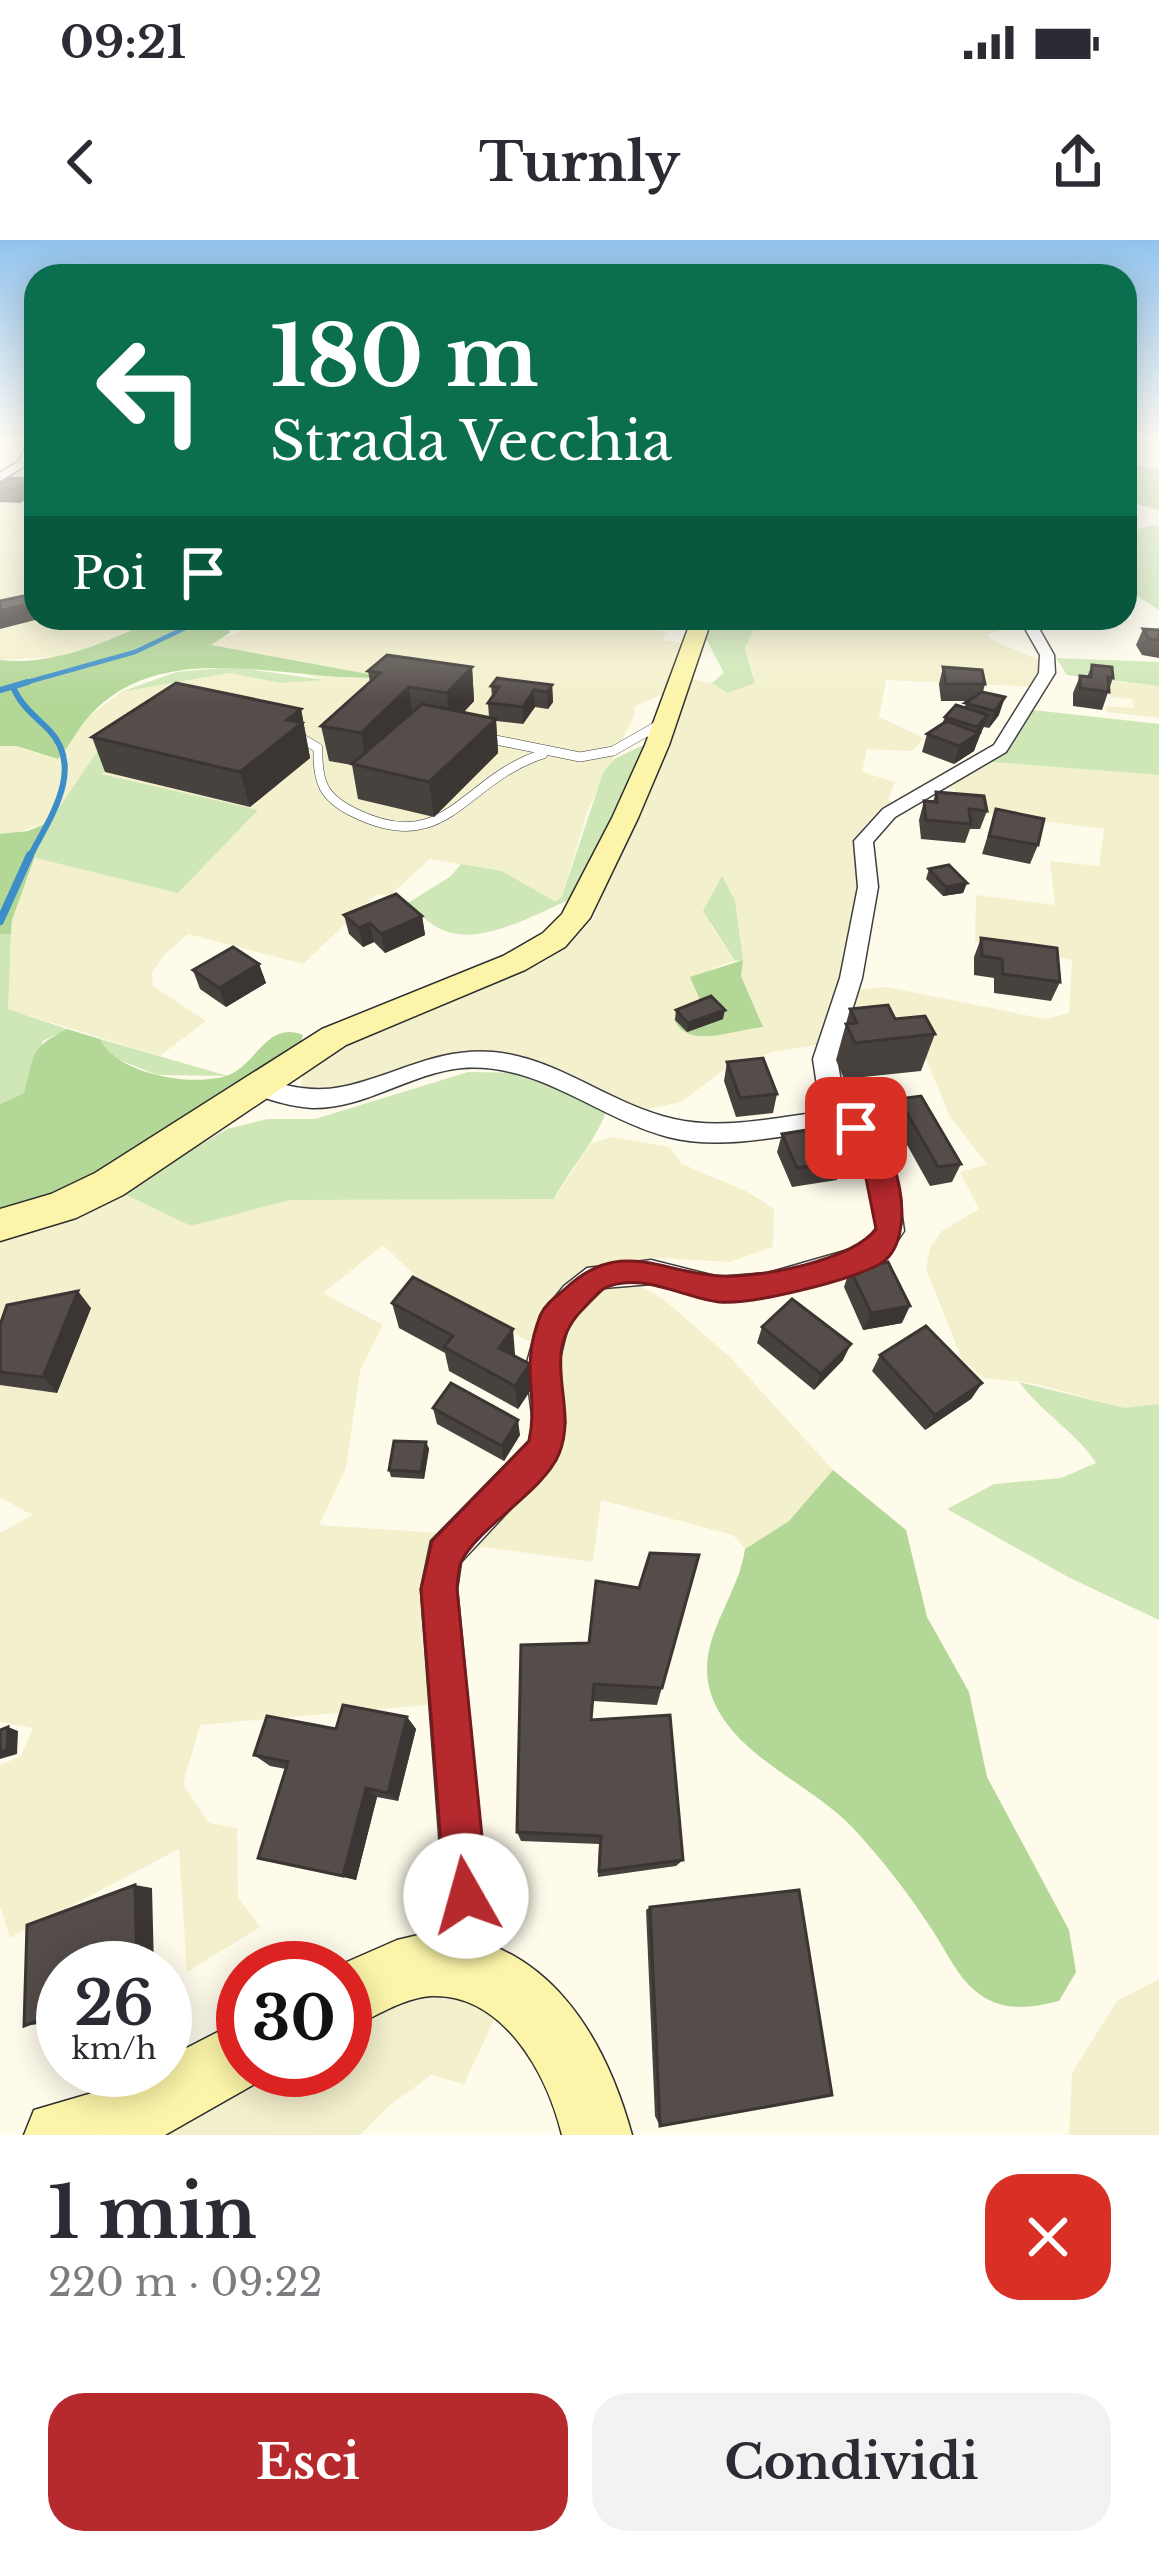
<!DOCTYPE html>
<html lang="it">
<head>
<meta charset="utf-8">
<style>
	:root { --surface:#fff; --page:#f2f2f3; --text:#2b2b33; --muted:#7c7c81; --accent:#b6292d }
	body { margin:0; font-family:"Libre Baskerville",serif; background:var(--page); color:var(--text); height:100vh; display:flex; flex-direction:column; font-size:45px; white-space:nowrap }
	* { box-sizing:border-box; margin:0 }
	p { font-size:39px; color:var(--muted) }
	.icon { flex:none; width:66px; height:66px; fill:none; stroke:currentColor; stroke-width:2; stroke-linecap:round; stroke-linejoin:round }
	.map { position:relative; height:1895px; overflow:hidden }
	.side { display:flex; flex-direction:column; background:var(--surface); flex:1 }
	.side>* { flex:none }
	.top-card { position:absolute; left:24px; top:24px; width:1113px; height:366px; border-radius:36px; box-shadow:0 6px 30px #0003; background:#0b6e4f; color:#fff; overflow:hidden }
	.speed { position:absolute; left:36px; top:1701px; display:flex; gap:24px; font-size:60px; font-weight:700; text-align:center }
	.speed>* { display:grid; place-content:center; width:156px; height:156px; border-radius:50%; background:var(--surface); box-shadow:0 6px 30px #0003; line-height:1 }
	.speed small { font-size:30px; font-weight:400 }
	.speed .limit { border:18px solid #d22; background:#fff; color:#111 }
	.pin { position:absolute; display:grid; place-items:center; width:102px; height:102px; color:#fff; margin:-51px; border-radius:24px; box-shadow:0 6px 18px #0006 }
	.me { position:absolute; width:132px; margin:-66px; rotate:353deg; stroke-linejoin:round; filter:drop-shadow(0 0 9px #0008) }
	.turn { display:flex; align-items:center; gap:42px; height:252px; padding:0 48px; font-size:54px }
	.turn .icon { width:156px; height:156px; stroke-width:2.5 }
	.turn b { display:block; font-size:84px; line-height:102px }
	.then { display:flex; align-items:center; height:114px; padding:0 48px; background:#0003; gap:24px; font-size:45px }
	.round { display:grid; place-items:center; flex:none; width:126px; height:126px; border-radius:36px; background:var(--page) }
	.overview { display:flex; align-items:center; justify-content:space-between; height:204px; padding:0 48px }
	h1 { font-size:72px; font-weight:800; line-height:90px }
	.action { display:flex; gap:24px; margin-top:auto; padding:24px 48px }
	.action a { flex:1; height:138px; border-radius:36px; background:var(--accent); color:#fff; font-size:48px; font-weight:800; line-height:138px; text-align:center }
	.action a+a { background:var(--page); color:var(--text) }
	.status { display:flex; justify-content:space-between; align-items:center; height:84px; padding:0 60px; background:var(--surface); direction:ltr }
	.status svg { height:33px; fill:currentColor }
	header { display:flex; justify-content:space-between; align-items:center; height:156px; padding:0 48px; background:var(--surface); font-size:54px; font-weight:800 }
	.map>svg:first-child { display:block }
	.farmland { fill:#f3f0cd; fill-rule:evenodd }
	.green { fill:#cfe7b7 }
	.forest { fill:#b2d797 }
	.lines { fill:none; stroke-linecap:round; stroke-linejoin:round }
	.stream-far2 { stroke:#3c8dc8; stroke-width:4.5 }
	.stream-far1 { stroke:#3c8dc8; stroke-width:6 }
	.stream { stroke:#3c8dc8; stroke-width:8 }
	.lane-casing { stroke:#3f3f3f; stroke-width:10 }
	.street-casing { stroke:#3f3f3f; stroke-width:3 }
	.secondary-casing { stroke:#2e2e2e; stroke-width:3 }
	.lane { stroke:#fff; stroke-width:9 }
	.street { fill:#fff; fill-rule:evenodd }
	.secondary { fill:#fcf5a9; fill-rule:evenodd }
	.wall { fill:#48423f }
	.shaded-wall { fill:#3b3633 }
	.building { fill:#544d49; stroke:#3b3633; stroke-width:3 }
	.route { fill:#b6292d; stroke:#761b1d; stroke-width:3 }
</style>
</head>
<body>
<div class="status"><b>09:21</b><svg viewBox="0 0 49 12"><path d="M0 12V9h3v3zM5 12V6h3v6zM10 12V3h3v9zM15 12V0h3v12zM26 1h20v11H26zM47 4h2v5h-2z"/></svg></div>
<header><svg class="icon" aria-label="back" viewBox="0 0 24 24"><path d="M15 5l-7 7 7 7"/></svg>Turnly<svg class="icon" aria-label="share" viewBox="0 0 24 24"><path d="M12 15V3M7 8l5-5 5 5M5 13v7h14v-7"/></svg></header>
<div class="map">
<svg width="1159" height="1895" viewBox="0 0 1159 1895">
	<rect width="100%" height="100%" fill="#fefbeb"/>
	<g class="farmland">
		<path d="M36,207v171h122l-48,23 -54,16 -56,3v-178l27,-18z"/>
		<path d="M274,378h317l75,14 -4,8 20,3 -11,48 -37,15 1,8 -47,95 -26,87 -6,7 -54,-32 -72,-12 -41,37 -12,-2 -74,70 -115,-30 -25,22 -11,17 1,13 53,35 -46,35 -153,-47 5,-89 23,-62 143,35 -79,-119 37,-37 -89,86 -39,12 -8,-1v-88h17l41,13 31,-43 32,-24 108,-19 52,10 44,-3 -115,-36z"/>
		<path d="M759,378h241l8,10 -21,6 4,6 53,22 -7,25 -151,-7 -7,37 45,21 -12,13 -45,-2 -5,23 33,10 -7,18 6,3 -29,22 -10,17 10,52 -43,150 -49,8 -47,16 -45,34 -38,8 -71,-36 -50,-16 -39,-3 -133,37h-41l-8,-9 3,-13 17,-13 222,-94 27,-20 23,-24 98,-240 21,4 14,10 28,-18 -9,-27zM735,661l11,127 -47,9 2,-37 12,-32 22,-7 -25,-37z"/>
		<path d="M1107,441l52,5v32l-52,-6 -2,-6 29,2 -2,-9 -22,-2z"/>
		<path d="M991,522l168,13v629l-5,2 -29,2 -93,-25 -49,-5 -21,-19 -36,-90 4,-21 12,-17 37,-22 -19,-37 27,-8 -37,-47 -25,-60 -89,-16 17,-51 33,-3 159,32 24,-6 3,-53 -97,-18 1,-47 79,10 -5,-44 49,5 5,-37 -114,-15 -43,-28z"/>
		<path d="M613,897l57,10 12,17 66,28 26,17 -1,38 -44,15 -69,-4 -54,5 -51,40 -25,39 -111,-63 -36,-34 -60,48 60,32 -23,46 -14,97 -27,57 121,8 -1,171 -239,21 -17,59 26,39 28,5 1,69 22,30 -73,45 -8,-123 -169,89 -10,-31v-142l21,-9 12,-28 -33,-6v-189l32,-18 -32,-18v-259l58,-14 62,-32 71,34 99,-26 264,-1 37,-56z"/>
		<path d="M628,1039l35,20 68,59 102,112 -44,51 -44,28 -12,-14 -132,-35 -8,62 -109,-15 -29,11 43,-45 53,-119 19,-89 21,-20z"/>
		<path d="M1159,1739v156h-90l3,-62 45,-72z"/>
		<path d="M430,1757l38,4 27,17 -31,66 -33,-9 -42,31 -29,29h-196l112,-65h69v-38l50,-26z"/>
	</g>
	<g class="green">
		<path d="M1153,285l6,1v84l-34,-22v-55z"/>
		<path d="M712,378h47l-14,30 10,35 -28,10 -15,-10 12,-10 -20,-38z"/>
		<path d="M1056,418l103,4v24l-92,-11z"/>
		<path d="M232,427l93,13 -44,3 -52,-10 -108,19 55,-20z"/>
		<path d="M1033,470l126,14v51l-168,-13 18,-15z"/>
		<path d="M144,500l-43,34 157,36 -80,83 -143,-35 4,-21 60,-88z"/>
		<path d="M652,501l-81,158c-34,14 -85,45 -123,33 -15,-4 -29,-19 -40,-29l43,-27 10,-12 41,7 54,31 6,-6 41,-123 11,-14z"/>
		<path d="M722,636l13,25 8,59 -8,1 -32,-50z"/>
		<path d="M0,694h11l-3,75 59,20 -24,12 -19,52 -24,11z"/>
		<path d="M100,799l128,37 -71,-1 -50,-20z"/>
		<path d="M468,832l57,1 82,37c-13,34 -36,57 -53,89l-264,1 -99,26 -71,-34 107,-63 40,-10h48z"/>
		<path d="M1019,1142l106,26 34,-4v216l-91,-43 -121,-68 47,-25 67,-6 35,-15c-18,-29 -53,-49 -77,-81z"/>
	</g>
	<g class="forest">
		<path d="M1125,224l34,5v41l-34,-9z"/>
		<path d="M158,378h69l-7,8 11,6 -20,13 173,32c-94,7 -217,-43 -293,37 -12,13 -21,31 -33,45l-41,-13h-17v-86c56,6 109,-19 158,-42z"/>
		<path d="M47,583l-35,97 -1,14h-11v-100l28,-3z"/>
		<path d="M743,720l-2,16 22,51c-28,2 -76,24 -89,-8l26,-19 -10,-23z"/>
		<path d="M67,789l33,10c16,35 91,48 126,37 30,-9 40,-56 77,-41l-3,10 -197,130 -103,39v-110l24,-11c11,-38 4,-44 43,-64z"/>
		<path d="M833,1230l73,60 21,87 42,75 18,85 82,153 7,42 -17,29c-31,8 -61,11 -86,-12 -17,-15 -29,-42 -42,-61 -23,-35 -50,-70 -79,-101 -42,-44 -117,-70 -140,-130 -20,-54 26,-97 33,-148l44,-28z"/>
	</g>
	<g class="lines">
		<path class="stream-far2" d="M17,445l118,-33 71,-34"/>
		<g class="stream-far1">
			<path d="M13,447c8,19 22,29 36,43 37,39 0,89 -20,128"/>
			<path d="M0,450l28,-8"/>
		</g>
		<path class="stream" d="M0,681l30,-66"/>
		<g class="lane-casing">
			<g id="lane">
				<path d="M294,494l24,14c-1,34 5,50 37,65 92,45 108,-34 188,-59"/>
				<path d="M481,497l99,20 33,-6 51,-29"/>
			</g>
		</g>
		<g class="street-casing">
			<g id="street">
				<path d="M23,197h10l3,5 -9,23 -27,16v-8l19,-12 8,-17z"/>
				<path d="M1019,378h14l21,37 1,18 -49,79 -111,65 -22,25 5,45 -16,91 -25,81 10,56 25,17 25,49 7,50 -22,32 -114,34 -49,4 -68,-17 -47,4 -35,34 -11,44 7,57 -9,37 -95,102 -4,27 26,271 16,107 -7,16 -16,7 -16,-7 -7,-16 -12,-107 -20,-271 10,-48 98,-100 4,-18 -7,-57 14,-50 24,-30 23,-18 64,-8 68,17 49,-4 94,-27 14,-17c-3,-39 -7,-79 -44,-99 -53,5 -111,21 -164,7 -71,-19 -129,-75 -206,-69 -52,5 -97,41 -150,40 -21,-1 -41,-8 -62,-15l-3,-6 12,-9c27,8 53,15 82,9 52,-10 95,-40 152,-35 66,6 117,53 181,67 47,11 100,-1 147,-7l-8,-53 27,-81 18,-91 -4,-46 29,-32 111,-64 45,-72 1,-18z"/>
			</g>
		</g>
		<g class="secondary-casing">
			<g id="secondary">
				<path d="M692,378h20l-43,127 -31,73 -48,100 -25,29 -40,23 -179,75 -223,150 -47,23 -76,23v-32l51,-15 44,-21 227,-144 181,-73 40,-23 19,-19 50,-96 33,-73z"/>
				<path d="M431,1692c115,7 173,101 201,203h-70c-15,-61 -58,-141 -130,-139 -31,2 -60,23 -87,34v-62h-12l64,-28z"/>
				<path d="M243,1779v51h27l-3,7 -102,58h-141l10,-25 82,-24 28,-16h21v-11z"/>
			</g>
		</g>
		<use href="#lane" class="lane"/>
		<use href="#street" class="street"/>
		<use href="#secondary" class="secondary"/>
	</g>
	<g class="wall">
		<path d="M33,239l3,15 -16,9 -20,-1v-19z"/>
		<path d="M1080,378h40l-4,9 -33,-1z"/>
		<path d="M1143,389l16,1v28l-17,-3 -6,-10z"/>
		<path d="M1092,425l21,13 -11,32 -29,-4v-13l7,-17 7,1z"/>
		<path d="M472,427l2,34 -10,11 25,5 -1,-14 4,-7 -1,-10 61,-1 1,17 -5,7 -13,-2 -12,17 -27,-3 2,32 -64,64 -76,-18 -6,-34 -23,-4 -8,-35 49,-44 -2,-11z"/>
		<path d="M943,427l42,17 -2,8 16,23 -10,13 -5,-1 -6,10 -4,14 -20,13 -32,-12 5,-18 15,-10 3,-7 19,-10 4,-6h-27l-2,-17z"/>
		<path d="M301,469l9,49 -60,49 -145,-35 -13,-35z"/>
		<path d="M936,552l51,19 -7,18h-10l-5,14 -44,-4 -2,-19 5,-19 9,1z"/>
		<path d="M996,569l42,36 -8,19 -48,-10z"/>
		<path d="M929,629l38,14 -4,10 -20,3 -17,-17z"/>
		<path d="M344,675l78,1 3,19 -40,18 -11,-11 -11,5 -14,-13z"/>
		<path d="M981,698l79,44 -9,19 -57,-8v-15l-20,-3v-18z"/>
		<path d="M259,724l7,19 -40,24 -26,-18 -7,-19z"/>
		<path d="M850,769l45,10 40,15 -14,37 -77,8 -8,-19z"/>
		<path d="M676,770l47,9 -36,13 -12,-12z"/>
		<path d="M727,822l50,32 -4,19 -37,4 -12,-36z"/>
		<path d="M899,859l62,65 -9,18 -22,4 -38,-68z"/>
		<path d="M782,894l61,27 -6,19 -45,7 -15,-35z"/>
		<path d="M850,1029l52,54 -39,7 -19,-43z"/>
		<path d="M392,1063l123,51 -1,2 16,8 2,24 -14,21 -69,-38 -4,-18 -46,-25z"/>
		<path d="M91,1068l-34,85 -57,-8v-60z"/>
		<path d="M762,1087l81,33 -29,30 -57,-47z"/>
		<path d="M880,1115l102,28 -11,16 -46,31 -53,-59z"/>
		<path d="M433,1168l87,27 -16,26 -67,-37z"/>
		<path d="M426,1202l3,7 -5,30 -33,-2 -2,-7z"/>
		<path d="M699,1315l-42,150 -64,-4 -2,19 92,140 -7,6 -78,11 1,-33 -78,-3 -4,-9 72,-189 50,-55z"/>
		<path d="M407,1477l9,12 -18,72 -21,-4 -21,83 -98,-22 28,-89 -16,-3 -16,-11 82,-26z"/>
		<path d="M650,1667l10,219 -5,-10 -9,-206z"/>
	</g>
	<g class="shaded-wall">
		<path d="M33,239l3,15 -16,9 -6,-14z"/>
		<path d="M36,362v16h7l-43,11v-18z"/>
		<path d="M472,427l2,34 -24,26 -3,-34z"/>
		<path d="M552,445l1,17 -5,7 -1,-17z"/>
		<path d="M409,447l4,34 -46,47 -6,-35z"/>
		<path d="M534,450l1,17 -12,17v-17z"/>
		<path d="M1005,457l-6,18 -10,13 6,-17z"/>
		<path d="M301,469l9,49 -60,49 -10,-35 47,-52z"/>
		<path d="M988,475l-14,36 -20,13 5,-18 14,-9 4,-10z"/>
		<path d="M496,479l2,34 -64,64 -5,-35z"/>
		<path d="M967,643l-4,10 -20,3 3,-9z"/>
		<path d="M422,676l3,19 -40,18 -4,-19z"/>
		<path d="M370,683l4,19 -11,5 -4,-19z"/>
		<path d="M259,724l7,19 -40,24 -7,-19z"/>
		<path d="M725,770l-2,9 -36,13 1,-9z"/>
		<path d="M78,1051l13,17 -34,85 -14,-16z"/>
		<path d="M910,1066l-8,17 -39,7 8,-17z"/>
		<path d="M513,1089l2,25 -13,18 -3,-24z"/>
		<path d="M851,1104l-8,16 -29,30 7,-16z"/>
		<path d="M530,1124l2,24 -14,21 -3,-23z"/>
		<path d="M982,1143l-11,16 -46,31 10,-15z"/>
		<path d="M518,1180l2,15 -16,26 -2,-15z"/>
		<path d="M426,1202l3,7 -5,30 -3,-7z"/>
		<path d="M407,1477l9,12 -18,72 -10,-8z"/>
		<path d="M8,1487l10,4 -1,23 -17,5v-7z"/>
		<path d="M366,1548l11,9 -21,83 -13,-4z"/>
		<path d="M135,1645l17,3 2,80h-17z"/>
		<path d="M63,1771v6l-17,6 -22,3z"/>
	</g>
	<g class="building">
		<path d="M11,238l22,1 -19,10 -14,-1v-5z"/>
		<path d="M29,355l7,7 -36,9v-10z"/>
		<path d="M1143,389l16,1v10l-10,-1z"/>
		<path d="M387,415l85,12 -25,26 -38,-6 -48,46 -40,-7 59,-53 -12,-2z"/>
		<path d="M1092,425l20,2 1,11 -5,-1 1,15 -29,-4v-12l11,1z"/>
		<path d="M943,427l39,3 3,14h-39z"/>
		<path d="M497,438l55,7 -5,7 -13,-2 -11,17 -35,-4 11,-16 -8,-1z"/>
		<path d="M176,443l125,26 -14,11 15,3 -62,49 -148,-35z"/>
		<path d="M982,452l23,5 -10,14 -30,-8z"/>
		<path d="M422,464l74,15 -67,63 -77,-18z"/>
		<path d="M956,465l32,10 -11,12 -32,-10z"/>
		<path d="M947,481l32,12 -20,13 -32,-12z"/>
		<path d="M936,552l48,4 3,15 -18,-2 2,15 -45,-4 -2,-19 13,1z"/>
		<path d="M996,569l48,10 -6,26 -49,-9z"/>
		<path d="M949,625l18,18 -21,4 -17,-18z"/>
		<path d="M396,654l26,22 -41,18 -11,-11 -11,5 -15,-13z"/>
		<path d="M981,698l76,10 3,34 -57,-8 -1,-15 -20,-3z"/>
		<path d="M233,707l26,17 -40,24 -26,-18z"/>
		<path d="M711,756l14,14 -37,13 -12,-13z"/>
		<path d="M888,765l7,14 30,-3 10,18 -80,9 -9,-19 11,-1 -7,-14z"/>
		<path d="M763,818l14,36 -37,4 -13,-36z"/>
		<path d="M921,856l40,68 -23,3 -39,-68z"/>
		<path d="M826,887l17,34 -46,7 -15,-34z"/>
		<path d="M888,1022l22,44 -39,7 -21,-44z"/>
		<path d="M413,1037l100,52 -14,19 31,16 -15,22 -71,-39 9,-11 -61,-33z"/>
		<path d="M78,1051l-35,86 -43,-5v-47l7,-20z"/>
		<path d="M792,1059l59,45 -30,30 -59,-47z"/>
		<path d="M926,1086l56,57 -47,32 -55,-60z"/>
		<path d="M451,1143l67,37 -16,26 -69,-38z"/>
		<path d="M394,1201l32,1 -5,30 -32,-2z"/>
		<path d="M650,1313l49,2 -37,133 -68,-4 -3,36 79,-5 13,145 -84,11 2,-35 -84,-4 4,-187 68,-2 7,-62 43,7z"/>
		<path d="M343,1465l64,12 -19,76 -22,-5 -23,88 -85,-18 30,-96 -34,-7 13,-39 69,13z"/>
		<path d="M8,1487l-1,23 -7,2v-22z"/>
		<path d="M135,1645l2,83h-74v43l-39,15 3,-101z"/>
		<path d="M799,1650l33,205 -172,31 -10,-219z"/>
	</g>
	<linearGradient id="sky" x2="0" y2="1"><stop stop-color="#92c3ed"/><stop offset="0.43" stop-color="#fffdf6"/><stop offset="1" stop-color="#fffdf6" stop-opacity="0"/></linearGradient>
	<rect width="1159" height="462" fill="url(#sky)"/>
	<path class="route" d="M856,879c42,13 67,123 22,146 -31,16 -125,40 -159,37 -36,-4 -80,-32 -116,-13 -6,4 -14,14 -19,19 -48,47 -4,95 -25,146 -16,38 -80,72 -98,108 -3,7 -3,19 -4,27l31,307 -6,16 -16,6 -15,-6 -6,-16 -24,-307 11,-48 97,-100c10,-47 -10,-75 12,-127 5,-11 16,-18 25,-26 55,-51 94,-15 155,-12 41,2 131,-16 155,-47l-16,-81 -17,-20z"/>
</svg>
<div class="speed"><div>26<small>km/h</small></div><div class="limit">30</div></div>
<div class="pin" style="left:856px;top:888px;background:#d93025"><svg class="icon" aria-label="arrive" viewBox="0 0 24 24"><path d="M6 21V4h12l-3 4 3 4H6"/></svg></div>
<svg class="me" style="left:466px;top:1656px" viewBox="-20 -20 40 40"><circle r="19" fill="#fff"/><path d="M0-13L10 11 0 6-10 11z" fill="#b6292d"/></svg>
<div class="top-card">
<div class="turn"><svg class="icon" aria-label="left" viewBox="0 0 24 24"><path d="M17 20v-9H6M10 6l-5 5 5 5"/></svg><div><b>180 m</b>Strada Vecchia</div></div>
<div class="then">Poi<svg class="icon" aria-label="arrive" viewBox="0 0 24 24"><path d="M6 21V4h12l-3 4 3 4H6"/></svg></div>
</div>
</div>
<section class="side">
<div class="overview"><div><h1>1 min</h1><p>220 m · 09:22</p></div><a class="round" style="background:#d93025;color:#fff"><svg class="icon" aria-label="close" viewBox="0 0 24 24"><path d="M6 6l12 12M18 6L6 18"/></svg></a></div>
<div class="action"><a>Esci</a><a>Condividi</a></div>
</section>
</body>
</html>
